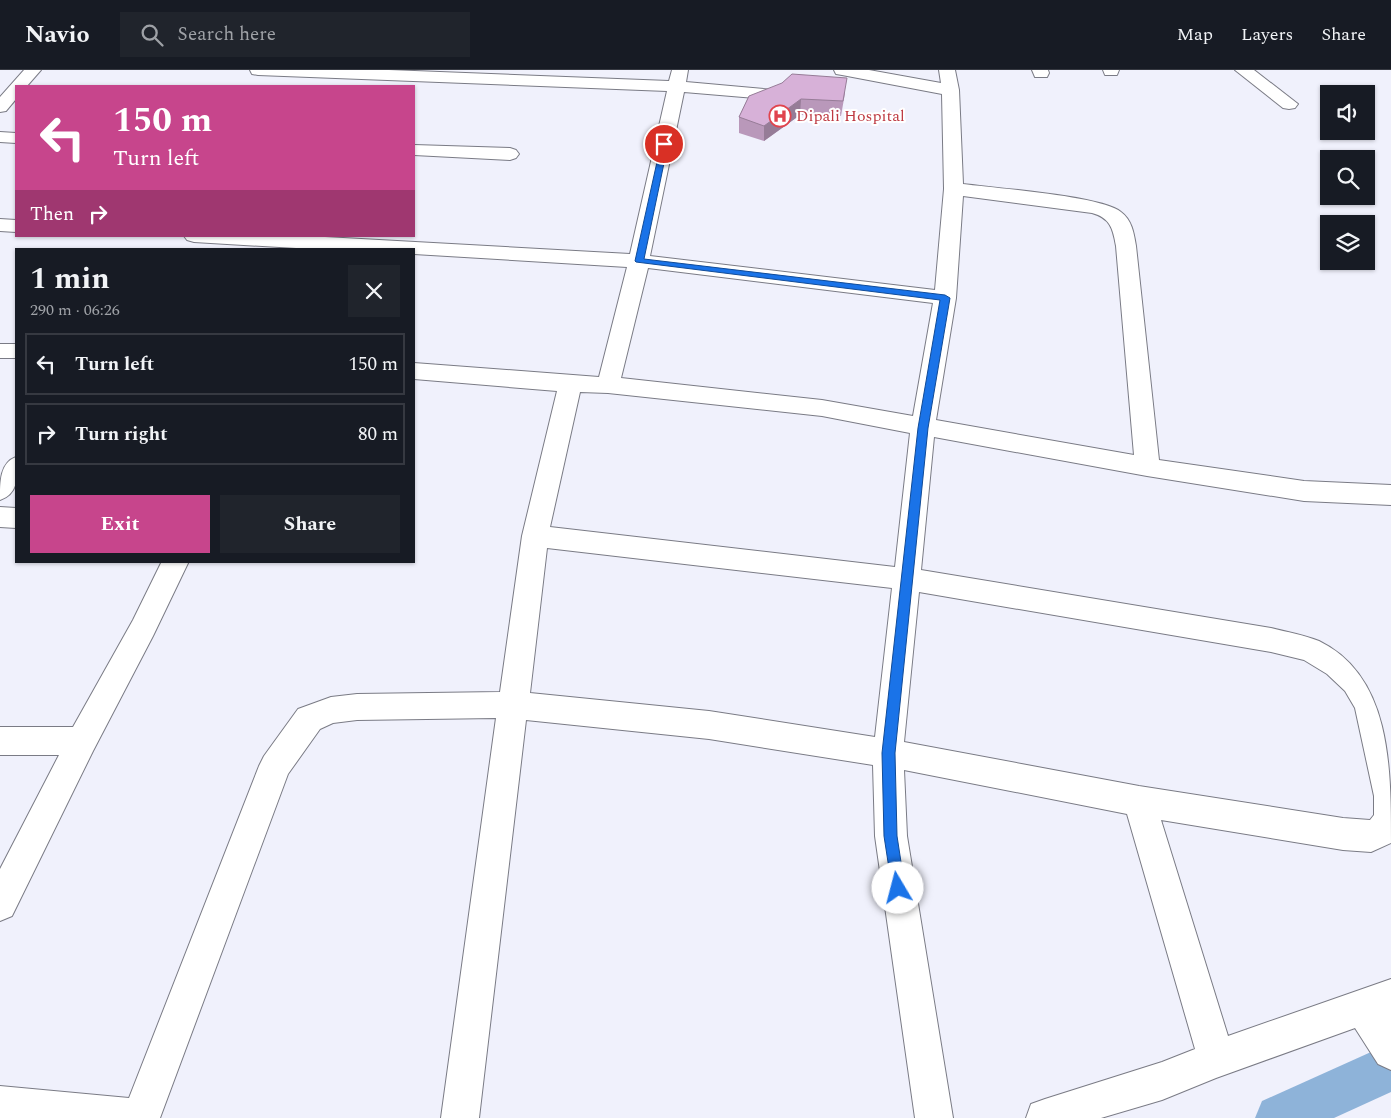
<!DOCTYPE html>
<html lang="en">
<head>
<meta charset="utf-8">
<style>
	:root { --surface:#171b24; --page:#20242c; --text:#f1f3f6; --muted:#9ea1a6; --line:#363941; --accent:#c7458c }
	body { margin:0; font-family:Spectral,serif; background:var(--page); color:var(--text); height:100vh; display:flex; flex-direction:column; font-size:19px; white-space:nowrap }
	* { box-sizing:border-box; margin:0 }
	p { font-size:16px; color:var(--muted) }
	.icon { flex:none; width:28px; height:28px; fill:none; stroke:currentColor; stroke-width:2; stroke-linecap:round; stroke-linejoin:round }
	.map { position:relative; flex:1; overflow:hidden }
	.panel { position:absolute; left:15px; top:178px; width:400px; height:315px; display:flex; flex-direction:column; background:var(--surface); border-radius:0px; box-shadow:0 1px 4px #0004 }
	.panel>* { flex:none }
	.guide { position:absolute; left:15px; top:15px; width:400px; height:152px; border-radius:0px; box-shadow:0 1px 4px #0004; background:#c7458c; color:#fff; overflow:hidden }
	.fabs { position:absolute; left:1320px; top:15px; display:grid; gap:10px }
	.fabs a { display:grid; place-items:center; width:55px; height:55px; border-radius:0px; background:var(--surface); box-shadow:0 1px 4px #0004; font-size:25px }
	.pin { position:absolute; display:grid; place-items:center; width:42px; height:42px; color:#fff; margin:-21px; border:2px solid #fff; border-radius:50%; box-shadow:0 1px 5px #0007 }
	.me { position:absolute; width:55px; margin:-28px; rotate:352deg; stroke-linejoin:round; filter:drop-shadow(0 0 4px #0008) }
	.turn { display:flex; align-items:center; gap:18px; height:105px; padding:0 15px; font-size:22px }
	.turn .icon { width:65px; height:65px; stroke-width:2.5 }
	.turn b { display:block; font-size:35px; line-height:42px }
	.then { display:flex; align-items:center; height:48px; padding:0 15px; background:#0003; gap:10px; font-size:19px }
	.round { display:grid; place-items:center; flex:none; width:52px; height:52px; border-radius:0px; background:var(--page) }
	.headline { display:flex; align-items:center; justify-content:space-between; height:85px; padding:0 15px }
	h1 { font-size:30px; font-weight:700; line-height:38px }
	.primary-button { display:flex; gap:10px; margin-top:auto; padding:10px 15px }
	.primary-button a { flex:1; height:58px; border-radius:0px; background:var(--accent); color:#fff; font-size:20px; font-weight:700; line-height:58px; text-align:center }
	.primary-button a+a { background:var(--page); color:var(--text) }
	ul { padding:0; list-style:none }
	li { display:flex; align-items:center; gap:15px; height:62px; margin:0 10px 8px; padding:0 5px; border:2px solid var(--line); border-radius:0px }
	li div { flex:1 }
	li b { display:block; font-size:19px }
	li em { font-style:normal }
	header { display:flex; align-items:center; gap:30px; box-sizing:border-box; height:70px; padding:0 25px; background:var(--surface); border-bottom:1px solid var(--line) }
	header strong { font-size:24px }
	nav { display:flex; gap:28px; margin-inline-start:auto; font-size:18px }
	.search { width:350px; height:45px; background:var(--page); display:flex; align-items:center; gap:12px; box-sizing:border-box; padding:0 18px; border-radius:0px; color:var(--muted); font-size:19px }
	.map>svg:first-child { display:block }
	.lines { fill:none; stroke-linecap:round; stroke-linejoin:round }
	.canal { fill:#8eb3d9; fill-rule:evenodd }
	.minor-casing { stroke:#7a7b85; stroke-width:2 }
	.minor { fill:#fff; fill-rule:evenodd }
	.wall { fill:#b998ba }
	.shaded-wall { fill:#967c97 }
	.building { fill:#d7b1d8; stroke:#967c97 }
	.route { fill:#1a73e8; stroke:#114b97 }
	.labels { text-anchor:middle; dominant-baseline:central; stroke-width:4; stroke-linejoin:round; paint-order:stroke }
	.far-health-label { font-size:16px; fill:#be3a42; stroke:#fff; text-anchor:start }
</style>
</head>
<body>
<header>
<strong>Navio</strong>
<div class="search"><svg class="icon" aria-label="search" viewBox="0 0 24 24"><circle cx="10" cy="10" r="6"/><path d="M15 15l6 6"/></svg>Search here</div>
<nav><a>Map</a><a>Layers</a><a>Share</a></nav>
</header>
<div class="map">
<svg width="1391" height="1048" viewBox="0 0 1391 1048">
	<rect width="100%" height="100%" fill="#f0f1fc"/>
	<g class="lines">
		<path class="canal" d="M1391,973v49l-57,26h-79l7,-17z"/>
		<g class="minor-casing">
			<g id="minor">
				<path d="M24,0h17l-14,16h-11v13l-10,12 -6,1v-15z"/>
				<path d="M250,0h139l280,11 3,-11h16l-2,12 88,8 3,4 -3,4 -6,1 -84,-7 -34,164 285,34 9,-101 -2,-95 -100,-19 -6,-1 -2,-4h35l72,13 -2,-13h16l4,20 4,94c30,4 139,12 158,28 11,8 13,22 15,34l23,214 145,21 87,4v20l-87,-4 -157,-25 -213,-39 -13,133 350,58c16,4 33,7 48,13 72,35 72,125 72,202l-20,9 -28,-2 -182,-30 67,216 163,-57v91l-13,-6 -23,-36 -139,50 -54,22 -61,18h-75l5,-14 14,-5 117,-37 33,-13 -68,-235 -223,-44 3,66 46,282h-38l-40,-282 -2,-71 -164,-26 -183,-19 -47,398h-38l55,-400 -139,2 -24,3 -13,6 -32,45 -128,344h-160v-32l129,12 130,-332 5,-10 34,-47 33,-12 26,-3 143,-2 22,-156 35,-145 -143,-12v-16l185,14 28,-110 -213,-13v-5h-101l-119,-7 -7,-2 -3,-4h123l323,18 37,-163 -409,-16 -6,-1zM963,126l129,17c18,5 21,15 24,33l18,209 -198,-35 20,-122zM648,198l285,35 -20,113 -91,-16 -201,-22zM580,322l28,1 214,23 88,17 -15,134 -345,-40zM547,478l345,40 -17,149 -166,-26 -179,-18zM919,522l352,60 33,8 23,14 18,17 10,17 19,88v19l-4,5 -27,-2 -204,-32 -235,-44z"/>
				<path d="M1032,0h16l1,3 -2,4h-12z"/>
				<path d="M1103,0h16l-2,5h-12z"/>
				<path d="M1235,0h19l44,34 -3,4 -6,1 -6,-1z"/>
				<path d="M0,62l16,1v10l-16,-1z"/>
				<path d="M414,75l96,3 6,2 3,4 -3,4 -6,2 -96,-5z"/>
				<path d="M0,149l16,1v12l-16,-1z"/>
				<rect x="0" y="274" width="16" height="14"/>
				<path d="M16,387c1,18 4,36 -16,43 0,-19 0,-37 16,-43z"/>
				<path d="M0,437l16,1v20l-16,-1z"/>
				<path d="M162,491h27l-36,75 -60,115 -81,165 -12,5v-52l59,-114h-59v-28h73l60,-107z"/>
			</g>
		</g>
		<use href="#minor" class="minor"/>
	</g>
	<path class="wall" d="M845,23l-4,23 -41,-1 -36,26 -25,-8v-16l10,-21z"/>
	<path class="shaded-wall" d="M801,29l-1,16 -36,26v-15z"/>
	<path class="building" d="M792,4l55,4 -4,23 -42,-2 -37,27 -25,-9 10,-21 33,-13z"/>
	<path class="route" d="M664,72l4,2 -24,115 301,36 5,3 -22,130 -33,325 2,83 8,52 -2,5 -5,2 -4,-2 -2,-5 -8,-52 -2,-83 36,-325 22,-128 -304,-38 -1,-1 26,-117z"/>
	<defs>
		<g id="hospital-ring" transform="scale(1.125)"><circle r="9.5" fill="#fff" stroke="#e0444e" stroke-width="1.5"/><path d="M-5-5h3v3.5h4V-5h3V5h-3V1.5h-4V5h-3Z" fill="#e0444e"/></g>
	</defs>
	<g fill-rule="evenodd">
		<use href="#hospital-ring" x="780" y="46"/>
	</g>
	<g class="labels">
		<g class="far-health-label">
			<text x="796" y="46">Dipali Hospital</text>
		</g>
	</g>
</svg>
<div class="fabs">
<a><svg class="icon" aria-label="sound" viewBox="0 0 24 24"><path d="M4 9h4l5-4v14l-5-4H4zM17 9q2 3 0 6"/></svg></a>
<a><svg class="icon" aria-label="search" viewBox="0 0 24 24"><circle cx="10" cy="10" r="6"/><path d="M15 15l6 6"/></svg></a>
<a><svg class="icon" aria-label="layers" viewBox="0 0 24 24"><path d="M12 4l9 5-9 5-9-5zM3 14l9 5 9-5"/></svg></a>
</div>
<div class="pin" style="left:664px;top:74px;background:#d93025"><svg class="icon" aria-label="arrive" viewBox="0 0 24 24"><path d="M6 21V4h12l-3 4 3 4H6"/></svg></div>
<svg class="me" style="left:898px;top:818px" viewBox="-20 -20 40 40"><circle r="19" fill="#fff"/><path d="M0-13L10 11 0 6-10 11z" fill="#1a73e8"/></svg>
<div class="guide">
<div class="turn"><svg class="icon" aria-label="left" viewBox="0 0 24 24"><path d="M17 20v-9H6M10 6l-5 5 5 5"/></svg><div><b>150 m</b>Turn left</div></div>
<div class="then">Then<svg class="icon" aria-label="right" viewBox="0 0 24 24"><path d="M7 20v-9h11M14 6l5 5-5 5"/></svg></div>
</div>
<section class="panel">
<div class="headline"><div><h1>1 min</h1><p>290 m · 06:26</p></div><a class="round"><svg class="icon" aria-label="close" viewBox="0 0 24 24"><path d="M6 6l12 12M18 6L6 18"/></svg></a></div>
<ul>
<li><svg class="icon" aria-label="left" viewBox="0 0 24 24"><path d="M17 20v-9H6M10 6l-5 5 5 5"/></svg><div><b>Turn left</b></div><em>150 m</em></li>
<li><svg class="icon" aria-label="right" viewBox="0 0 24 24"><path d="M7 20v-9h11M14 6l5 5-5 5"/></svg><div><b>Turn right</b></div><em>80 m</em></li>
</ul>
<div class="primary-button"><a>Exit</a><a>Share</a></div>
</section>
</div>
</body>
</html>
